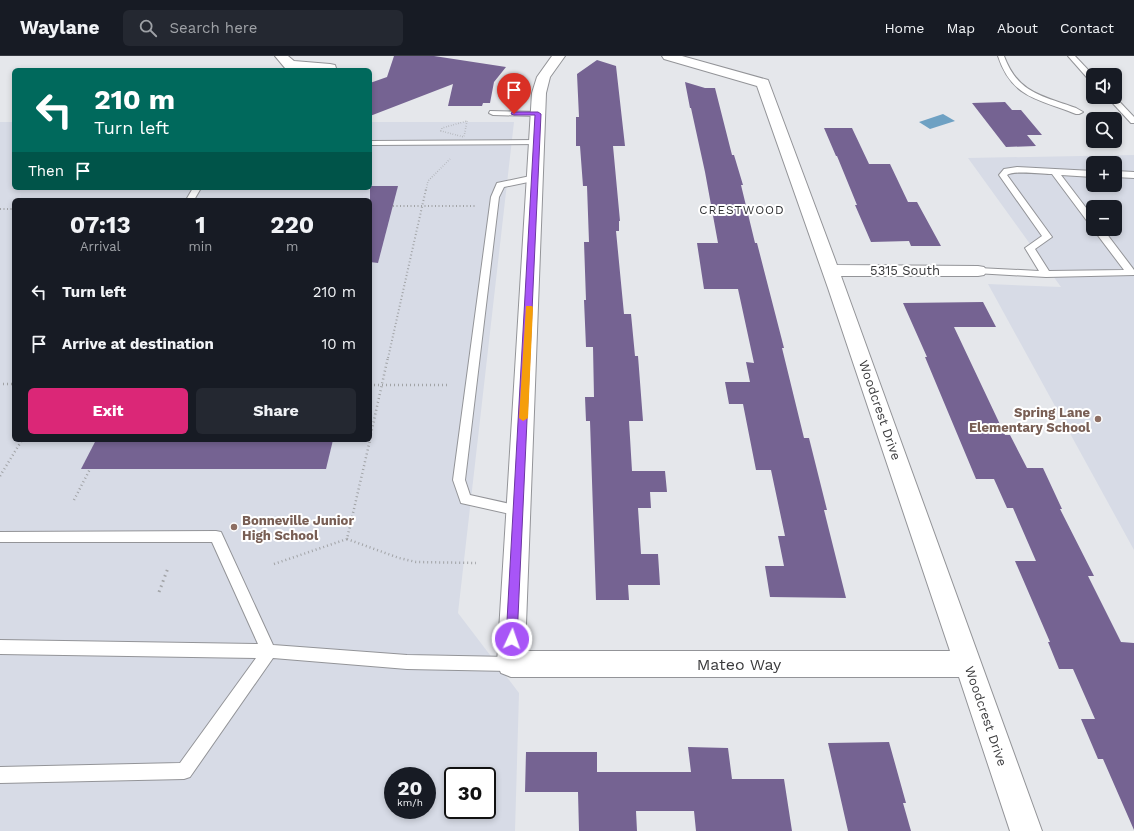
<!DOCTYPE html>
<html lang="en">
<head>
<meta charset="utf-8">
<style>
	:root { --surface:#171b24; --page:#242831; --text:#f1f3f6; --muted:#9ea1a6; --line:#363941; --accent:#db2777 }
	body { margin:0; font-family:"Work Sans",sans-serif; background:var(--page); color:var(--text); height:100vh; display:flex; flex-direction:column; font-size:15px; white-space:nowrap }
	* { box-sizing:border-box; margin:0 }
	p { font-size:13px; color:var(--muted) }
	.icon { flex:none; width:22px; height:22px; fill:none; stroke:currentColor; stroke-width:2; stroke-linecap:round; stroke-linejoin:round }
	.map { position:relative; flex:1; overflow:hidden }
	.sheet { position:absolute; left:12px; top:142px; width:360px; height:244px; display:flex; flex-direction:column; background:var(--surface); border-radius:6px; box-shadow:0 2px 6px #0003 }
	.sheet>* { flex:none }
	.hud { position:absolute; left:12px; top:12px; width:360px; height:122px; border-radius:6px; box-shadow:0 2px 6px #0003; background:#00695c; color:#fff; overflow:hidden }
	.buttons { position:absolute; left:1086px; top:12px; display:grid; gap:8px }
	.buttons a { display:grid; place-items:center; width:36px; height:36px; border-radius:6px; background:var(--surface); box-shadow:0 2px 6px #0003; font-size:20px }
	.speed { position:absolute; left:384px; top:711px; display:flex; gap:8px; font-size:20px; font-weight:700; text-align:center }
	.speed>* { display:grid; place-content:center; width:52px; height:52px; border-radius:50%; background:var(--surface); box-shadow:0 2px 6px #0003; line-height:1 }
	.speed small { font-size:10px; font-weight:400 }
	.speed .limit { border:2px solid #111; border-radius:6px; background:#fff; color:#111 }
	.pin { position:absolute; display:grid; place-items:center; width:34px; height:34px; color:#fff; margin:-41px -17px; border-radius:50% 50% 50% 0; rotate:-45deg; box-shadow:0 0 4px #0007 }
	.pin .icon { rotate:45deg }
	.me { position:absolute; width:44px; margin:-22px; rotate:3deg; stroke-linejoin:round; filter:drop-shadow(0 0 3px #0008) }
	.turn { display:flex; align-items:center; gap:14px; height:84px; padding:0 16px; font-size:18px }
	.turn .icon { width:52px; height:52px; stroke-width:2.5 }
	.turn b { display:block; font-size:28px; line-height:34px }
	.then { display:flex; align-items:center; height:38px; padding:0 16px; background:#0003; gap:8px; font-size:15px }
	.eta { display:flex; justify-content:space-evenly; align-items:center; height:68px; text-align:center }
	.eta b { font-size:24px; font-weight:700; line-height:28px }
	.action { display:flex; gap:8px; margin-top:auto; padding:8px 16px }
	.action a { flex:1; height:46px; border-radius:6px; background:var(--accent); color:#fff; font-size:16px; font-weight:700; line-height:46px; text-align:center }
	.action a+a { background:var(--page); color:var(--text) }
	ul { padding:0; list-style:none }
	li { display:flex; align-items:center; gap:12px; height:52px; padding:0 16px }
	li div { flex:1 }
	li b { display:block; font-size:15px }
	li em { font-style:normal }
	header { display:flex; align-items:center; gap:24px; box-sizing:border-box; height:56px; padding:0 20px; background:var(--surface); border-bottom:1px solid var(--line) }
	header strong { font-size:19px }
	nav { display:flex; gap:22px; margin-inline-start:auto; font-size:14px }
	.search { width:280px; height:36px; background:var(--page); display:flex; align-items:center; gap:10px; box-sizing:border-box; padding:0 14px; border-radius:6px; color:var(--muted); font-size:15px }
	.map>svg:first-child { display:block }
	.built { fill:#d7dbe6; fill-rule:evenodd }
	.water { fill:#6ea1c3 }
	.building { fill:#756392 }
	.lines { fill:none; stroke-linecap:round; stroke-linejoin:round }
	.lane-casing { stroke:#939498; stroke-width:2 }
	.street-casing { stroke:#939498; stroke-width:2 }
	.path-far3 { stroke:#a1a3a6; stroke-width:1.5; stroke-dasharray:0.5 2; stroke-linecap:butt }
	.path-far2 { stroke:#a1a3a6; stroke-width:2; stroke-dasharray:1 2.5; stroke-linecap:butt }
	.path-far1 { stroke:#a1a3a6; stroke-width:2.5; stroke-dasharray:1 3; stroke-linecap:butt }
	.path { stroke:#a1a3a6; stroke-width:3; stroke-dasharray:1.5 4; stroke-linecap:butt }
	.lane { fill:#fff; fill-rule:evenodd }
	.street { fill:#fff; fill-rule:evenodd }
	.route { fill:#a855f7; stroke:#6d37a1 }
	.slow { fill:#f59e0b }
	.education-dot { fill:#8d6e63; stroke:#fff; stroke-width:1.5 }
	.labels { text-anchor:middle; dominant-baseline:central; stroke-width:4; stroke-linejoin:round; paint-order:stroke }
	.far-neighbourhood-label { font-size:12px; letter-spacing:1px; fill:#2f3033; stroke:#fff }
	.street-label { font-size:13px; fill:#3a3a3c; stroke:#fff }
	.education-label { font-size:13px; font-weight:bold; fill:#785e54; stroke:#fff; text-anchor:end }
	.near-street-label { font-size:16px; fill:#3a3a3c; stroke:#fff }
</style>
</head>
<body>
<header>
<strong>Waylane</strong>
<div class="search"><svg class="icon" aria-label="search" viewBox="0 0 24 24"><circle cx="10" cy="10" r="6"/><path d="M15 15l6 6"/></svg>Search here</div>
<nav><a>Home</a><a>Map</a><a>About</a><a>Contact</a></nav>
</header>
<div class="map">
<svg width="1134" height="775" viewBox="0 0 1134 775">
	<rect width="100%" height="100%" fill="#e5e7eb"/>
	<g class="built">
		<path d="M0,66h14v66h356v-66h144l-56,491 61,80 -4,138h-515zM14,144h356v240h-356zM393,720h34v34h-34zM453,720h34v34h-34z"/>
		<path d="M1134,99v395l-146,-266 73,3 -93,-129zM1093,107h22v22h-22zM1093,151h22v22h-22z"/>
	</g>
	<path class="water" d="M943,58l12,7 -25,8 -11,-7z"/>
	<g class="building">
		<path d="M394,0h40l72,11 -12,15 -4,21h-7l-1,3h-34l5,-22 -83,32v-33l17,-6z"/>
		<path d="M597,4l19,6 9,80h-12l7,75h-1v10h-3l8,83h7l4,42h3l5,65h-14l3,50h33l2,21h-17l1,16h-13l3,46h17l2,31h-32l1,15h-33l-6,-179h-4l-1,-24h9l-1,-50h-7l-2,-47h2l-2,-58h5l-2,-56h-4l-3,-40h-4v-29h3l-2,-43z"/>
		<path d="M685,26l20,6h10l17,67h2l9,30h-2l14,58h2l27,105h-2l22,90h5l18,72h-3l22,88 -76,-1 -5,-31h19l-6,-30h7l-14,-66h-15l-13,-66h-14l-4,-22h25l-4,-20 8,1 -16,-74h-34l-7,-46h21l-13,-71 -14,-64h-1z"/>
		<path d="M1005,46l7,8h9l21,25h-15l9,11 -30,1 -34,-44z"/>
		<path d="M824,72h28l17,36h21l18,38h9l24,44h-30l-2,-5 -38,1 -16,-37h2l-20,-49h-1z"/>
		<path d="M370,130h28l-20,77 -8,-1z"/>
		<path d="M983,246l13,25h-42l51,108h5l17,33h16l19,41h-2l34,67h-6l33,66 13,1v187l-31,-71h-5l-17,-40h14l-22,-50h-14l-11,-27h2l-35,-81h21l-23,-53h-6l-13,-29h-18l-51,-122h2l-24,-54z"/>
		<path d="M96,384h237l-7,29h-245z"/>
		<path d="M889,686l17,61h-3l8,28h-63l-20,-88z"/>
		<path d="M688,691l40,1 4,31h52l8,52h-96l-2,-20h-58l1,20h-58l-1,-39h-53l1,-40h71v20h94z"/>
	</g>
	<g class="lines">
		<g class="lane-casing">
			<g id="lane">
				<path d="M998,0h6c14,38 40,40 72,52l7,4 -4,2h-3c-36,-15 -64,-15 -78,-58z"/>
				<path d="M1068,0h7l18,19v6h-3z"/>
				<path d="M1107,41h8l19,20v6h-3z"/>
				<path d="M490,55l48,1 4,2 -4,2 -45,-1 -4,-2z"/>
				<path d="M537,84h3v4l-170,1v-4z"/>
				<path d="M1017,111l76,4v6l-32,-2 32,42v9l-3,-1 -38,-51c-10,0 -38,-4 -45,1l45,62 -17,12 14,22 75,-1 -31,-41h10l31,41v5l-88,2 -71,-4 -2,-2 5,-3 61,3 -14,-23 17,-12 -43,-61 5,-6z"/>
				<path d="M1115,115l19,1v6l-19,-1z"/>
				<path d="M535,119l3,1 1,2 -1,2 -34,7 -5,10 -34,283 5,15 54,12 1,4 -1,4 -5,1 -58,-13 -8,-23 38,-283 6,-14z"/>
				<path d="M193,132h8l-7,12h-8z"/>
				<path d="M216,475l5,1 52,113 134,10 104,2 5,2 2,5 -2,5 -5,2 -104,-2 -134,-11 -83,119 -6,2 -184,4v-16l180,-4 76,-105 -256,-4v-14l258,4 -46,-102h-212v-10z"/>
			</g>
		</g>
		<g class="street-casing">
			<g id="street">
				<path d="M275,0h13l6,5 36,3 5,1 1,3 -1,2 -45,-1 -5,-1z"/>
				<path d="M552,0h13l-15,21 -4,16 -21,558h425l-122,-363 -71,-202 -93,-27 -2,-3h20l86,24 69,185 141,1 6,1 3,4 -3,4 -6,1h-137l201,555h-32l-51,-154h-448l-10,-4 -4,-9 35,-571 5,-16z"/>
			</g>
		</g>
		<g class="path-far3">
			<path d="M467,65l-3,16 -23,-6 1,-3z"/>
			<path d="M426,134l2,-9 22,-22"/>
		</g>
		<g class="path-far2">
			<path d="M393,150h83"/>
			<path d="M0,153h14"/>
			<path d="M388,302l38,-169"/>
		</g>
		<g class="path-far1">
			<path d="M3,328h11"/>
			<path d="M370,329h80"/>
			<path d="M370,382l18,-81"/>
			<path d="M0,420l22,-36"/>
			<path d="M74,444l16,-31"/>
			<path d="M347,483l52,19 17,4 60,1"/>
			<path d="M274,508l73,-25 23,-99"/>
		</g>
		<path class="path" d="M159,536l9,-24"/>
		<use href="#lane" class="lane"/>
		<use href="#street" class="street"/>
	</g>
	<path class="route" d="M512,56h26l3,2 -24,525 -1,3 -4,2 -4,-2 -2,-3 29,-524h-21l-3,-1z"/>
	<path class="slow" d="M526,250h6l1,2 -5,110 -5,3 -4,-3z"/>
	<g class="education-dot">
		<circle cx="1098" cy="363" r="4"/>
		<circle cx="234" cy="471" r="4"/>
	</g>
	<g class="labels">
		<g class="far-neighbourhood-label">
			<text x="742" y="154">CRESTWOOD</text>
		</g>
		<g class="street-label">
			<text x="905" y="214">5315 South</text>
			<text transform="translate(880 354) rotate(71)">Woodcrest Drive</text>
			<text transform="translate(986 660) rotate(71)">Woodcrest Drive</text>
		</g>
		<g class="education-label">
			<text x="1090" y="356">Spring Lane<tspan x="1090" dy="15">Elementary School</tspan></text>
			<text x="242" y="464" text-anchor="start">Bonneville Junior<tspan x="242" dy="15">High School</tspan></text>
		</g>
		<g class="near-street-label">
			<text x="739" y="608">Mateo Way</text>
		</g>
	</g>
</svg>
<div class="buttons">
<a><svg class="icon" aria-label="sound" viewBox="0 0 24 24"><path d="M4 9h4l5-4v14l-5-4H4zM17 9q2 3 0 6"/></svg></a>
<a><svg class="icon" aria-label="search" viewBox="0 0 24 24"><circle cx="10" cy="10" r="6"/><path d="M15 15l6 6"/></svg></a>
<a>+</a>
<a>−</a>
</div>
<div class="speed"><div>20<small>km/h</small></div><div class="limit">30</div></div>
<div class="pin" style="left:514px;top:58px;background:#d93025"><svg class="icon" aria-label="arrive" viewBox="0 0 24 24"><path d="M6 21V4h12l-3 4 3 4H6"/></svg></div>
<svg class="me" style="left:512px;top:583px" viewBox="-20 -20 40 40"><circle r="17" fill="#a855f7" stroke="#fff" stroke-width="3"/><path d="M0-11L8 9 0 5-8 9z" fill="#fff"/></svg>
<div class="hud">
<div class="turn"><svg class="icon" aria-label="left" viewBox="0 0 24 24"><path d="M17 20v-9H6M10 6l-5 5 5 5"/></svg><div><b>210 m</b>Turn left</div></div>
<div class="then">Then<svg class="icon" aria-label="arrive" viewBox="0 0 24 24"><path d="M6 21V4h12l-3 4 3 4H6"/></svg></div>
</div>
<section class="sheet">
<div class="eta">
<div><b>07:13</b><p>Arrival</p></div>
<div><b>1</b><p>min</p></div>
<div><b>220</b><p>m</p></div>
</div>
<ul>
<li><svg class="icon" aria-label="left" viewBox="0 0 24 24"><path d="M17 20v-9H6M10 6l-5 5 5 5"/></svg><div><b>Turn left</b></div><em>210 m</em></li>
<li><svg class="icon" aria-label="arrive" viewBox="0 0 24 24"><path d="M6 21V4h12l-3 4 3 4H6"/></svg><div><b>Arrive at destination</b></div><em>10 m</em></li>
</ul>
<div class="action"><a>Exit</a><a>Share</a></div>
</section>
</div>
</body>
</html>
